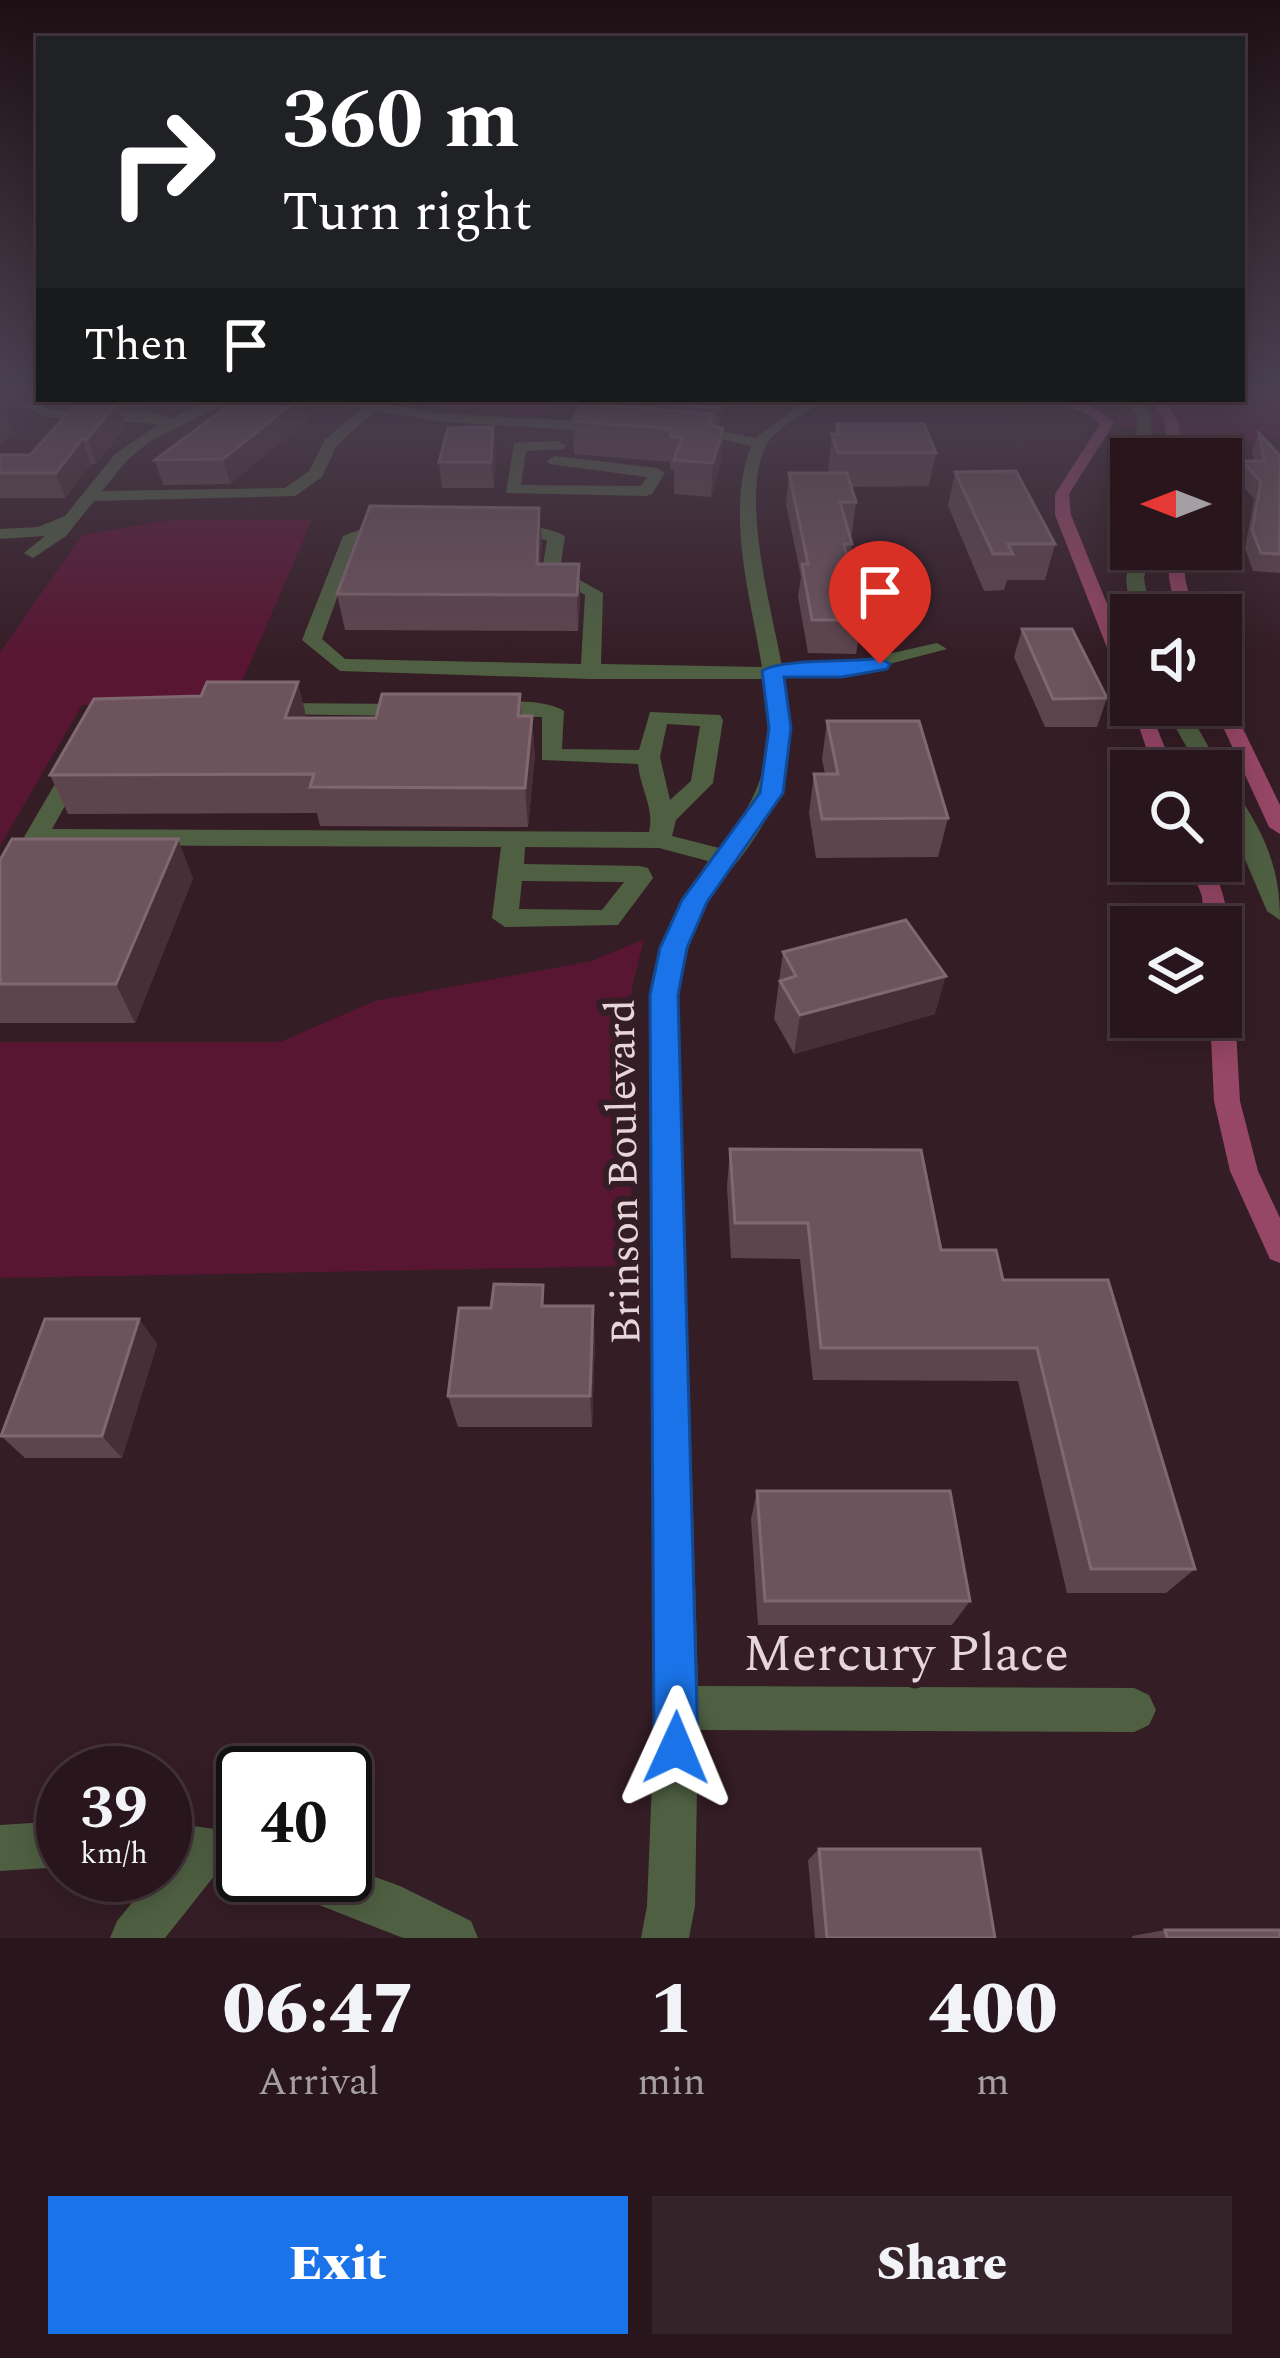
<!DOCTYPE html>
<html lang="en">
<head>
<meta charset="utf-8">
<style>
	:root { --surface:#28161c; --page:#342329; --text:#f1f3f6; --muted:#a59fa3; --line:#44353b; --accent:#1a73e8 }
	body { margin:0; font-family:Spectral,serif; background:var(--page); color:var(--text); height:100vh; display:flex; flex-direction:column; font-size:45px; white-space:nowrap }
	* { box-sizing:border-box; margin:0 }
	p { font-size:39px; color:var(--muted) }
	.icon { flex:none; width:66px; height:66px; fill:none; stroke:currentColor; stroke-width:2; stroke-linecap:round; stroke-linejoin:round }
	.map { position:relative; height:1938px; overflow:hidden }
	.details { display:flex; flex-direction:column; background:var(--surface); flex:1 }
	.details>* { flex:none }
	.guide { position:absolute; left:36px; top:36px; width:1209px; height:366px; border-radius:0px; box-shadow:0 6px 30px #0003,0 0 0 3px var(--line); background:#202124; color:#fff; overflow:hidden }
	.needle { width:78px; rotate:270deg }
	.tools { position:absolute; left:1110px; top:438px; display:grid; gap:24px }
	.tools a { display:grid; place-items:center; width:132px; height:132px; border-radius:0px; background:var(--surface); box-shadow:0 6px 30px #0003,0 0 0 3px var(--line); font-size:60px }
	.speed { position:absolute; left:36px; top:1746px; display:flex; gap:24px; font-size:60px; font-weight:700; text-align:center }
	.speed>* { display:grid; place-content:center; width:156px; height:156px; border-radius:50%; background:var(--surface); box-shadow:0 6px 30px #0003,0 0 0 3px var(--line); line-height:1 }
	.speed small { font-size:30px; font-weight:400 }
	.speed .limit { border:6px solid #111; border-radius:18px; background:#fff; color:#111 }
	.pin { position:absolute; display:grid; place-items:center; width:102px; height:102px; color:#fff; margin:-123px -51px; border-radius:50% 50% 50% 0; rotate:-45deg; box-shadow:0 0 12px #0007 }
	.pin .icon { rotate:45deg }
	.me { position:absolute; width:132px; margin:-66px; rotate:1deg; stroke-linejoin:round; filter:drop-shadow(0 0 9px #0008) }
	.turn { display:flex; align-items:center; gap:42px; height:252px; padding:0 48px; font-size:54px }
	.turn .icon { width:156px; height:156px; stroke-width:2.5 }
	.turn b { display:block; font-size:84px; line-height:102px }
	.then { display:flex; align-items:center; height:114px; padding:0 48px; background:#0003; gap:24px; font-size:45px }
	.eta { display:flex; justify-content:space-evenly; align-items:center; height:204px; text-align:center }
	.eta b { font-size:72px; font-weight:800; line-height:84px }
	.cta { display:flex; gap:24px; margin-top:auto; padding:24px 48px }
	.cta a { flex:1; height:138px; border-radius:0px; background:var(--accent); color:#fff; font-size:48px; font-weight:800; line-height:138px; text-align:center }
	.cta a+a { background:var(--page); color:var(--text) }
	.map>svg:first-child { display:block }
	.green { fill:#581633 }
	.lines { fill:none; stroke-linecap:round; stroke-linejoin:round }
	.canal { fill:#974766; fill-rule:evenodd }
	.minor { fill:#4f6042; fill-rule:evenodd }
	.wall { fill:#5e454d }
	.shaded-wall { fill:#482e36 }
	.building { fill:#6d545c; stroke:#806870; stroke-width:3 }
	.route { fill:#1a73e8; stroke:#114b97; stroke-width:3 }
	.labels { text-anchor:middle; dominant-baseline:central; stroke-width:12; stroke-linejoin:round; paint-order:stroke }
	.street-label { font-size:42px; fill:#e6d5da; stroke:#351d25 }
	.near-street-label { font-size:51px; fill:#e6d5da; stroke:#351d25 }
</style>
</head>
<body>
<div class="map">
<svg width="1280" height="1938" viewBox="0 0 1280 1938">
	<rect width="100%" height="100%" fill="#351d25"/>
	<g class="green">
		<path d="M1242,386h38v52l-37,4 -122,-15 1,-5 -15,-9 26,-4 -6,-10h115z"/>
		<path d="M423,399h137l-12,13 -15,4 -117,-11z"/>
		<path d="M170,520h142l-80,185h-150l-82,141v-194l82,-117z"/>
		<path d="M644,939l-12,49 -1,278 -631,12v-236h280l95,-41 217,-40z"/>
	</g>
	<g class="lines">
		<g class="canal">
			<path d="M1050,399c24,0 47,5 64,24l-45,71 2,21 60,148v29l-9,-6 -67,-171v-21l45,-70 -8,-8z"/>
			<path d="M1149,399h14c17,18 19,36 20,60h-14l-5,-41z"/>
			<path d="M1169,549h16v29l9,37h-18l-7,-37z"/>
			<path d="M1221,696l9,6 50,103v29l-11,-7 -56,-122h8z"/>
			<path d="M1131,703l17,2 26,66h-20z"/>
			<path d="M1188,861h22c9,23 22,47 14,72l-3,1v-7h-17l-2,-31z"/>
			<path d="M1221,967l12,9 7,125 18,70 22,47v45l-10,-4 -40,-88 -16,-70 -4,-84h11z"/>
		</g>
		<g class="minor">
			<path d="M39,394v5h7l-6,6 8,4 104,3 19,6 45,-19h19l-85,42 -23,19 -25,31 183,-3 24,-17 16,-31 36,-31 -39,-10h33l89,15 161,8 8,5 -8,5 -161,-10 -69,-11 -38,34 -15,32 -27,19 -201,5 -28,35 -33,22 -9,-5 21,-17 -45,3v-10l38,-2 27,-11 50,-62 44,-30 -114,-7 -21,-11z"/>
			<path d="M826,399c-18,15 -46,24 -59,45 -28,51 5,166 15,222l61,-2 94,-21 10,6 -104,27 -59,2c13,77 1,122 -46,183 -11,13 -24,27 -33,44 -15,28 -21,60 -27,90l20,691 436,2 15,7 7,15 -7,15 -15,7 -436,-2 -3,176 -6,32h-48l6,-32 8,-198 -5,-713 21,-73 37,-61 -49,-13 -134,-1 -1,17 115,2 9,2 5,10 -35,47 -113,2 -13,-9 9,-71 -465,-2 -12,-8 42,-72 11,-7 11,7 -36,64 597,3c6,-23 -9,-44 -11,-68l-96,-4v-43l-56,-1 -11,-6c17,-12 72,-11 89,1l-2,38 77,1 11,-38 70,3 3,5 -10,63 -37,37 -4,16 47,12c47,-57 55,-96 45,-169h-173l-251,-8 -38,-31 41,-104c18,-7 40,-17 57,-5l-3,4 -40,8 -35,96 23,20 236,5 4,-69 -43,-24 5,-31 -46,-5 -3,-4c15,-9 52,-4 67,5l-5,33 43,24 -2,71 161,3c-11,-69 -37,-154 -11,-221l-68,-16 8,-5 65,13 50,-38zM667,724l33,2 -9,55 -21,19 -10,-43zM522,881l102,1 -22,28 -83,-1z"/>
			<path d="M1124,399h15l12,16 1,44h-16l1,-44z"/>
			<path d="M558,441l8,5 -3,3 -37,2 -5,34 120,1 6,-9 -98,-13 -2,-3 8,-5 102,12 8,5 -13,21 -6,2 -140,-3 8,-50z"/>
			<path d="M1133,549h18l-7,29 6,37h-20l-4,-37z"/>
			<path d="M270,703l141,1 11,6 -11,6 -149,-2v-10z"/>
			<path d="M1163,705h22l37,66 -1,2 -21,-2z"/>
			<path d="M1221,779l8,2c32,47 51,81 51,139l-13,-9 -46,-108z"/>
			<path d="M63,1821v46l-63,4v-46z"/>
			<path d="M165,1822l78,11v42h10l-10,4 -28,-4 -50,63h-55l7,-17 38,-46h10z"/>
			<path d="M345,1866l55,20 71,35 7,17h-75l-117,-46 -7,-17h66z"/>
		</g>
	</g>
	<g class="wall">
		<path d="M100,399h48l-7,8h-22l7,19 -30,38h-5l-26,34h-65v-43h30l70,-54z"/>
		<path d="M237,399h66l4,21 -77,64 -67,1 -8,-25z"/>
		<path d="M590,399h135v10l-7,18 5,2 -2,33 -10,35 -37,-3v-25h-4v-7l-96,-8 -1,-33 18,-18z"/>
		<path d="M836,424l100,29 -7,33 -78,1 5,15 -4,32h-3l3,10 -3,22 13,54 -6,34 -48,-1 -10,-57 3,-19 -15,-73 3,-31h41l-2,-5 4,-34h3z"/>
		<path d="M493,427l3,25 -2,36h-52l-3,-26z"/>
		<path d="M1259,433l21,23v117l-27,-2 -8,-23 9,-49 -18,-21 6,-17h12l-2,-11z"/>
		<path d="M955,472l100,72 -10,36h-38l-3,10 -20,1 -36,-85z"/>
		<path d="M539,508l2,56h38l1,36 -2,31 -233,-1 -8,-36z"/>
		<path d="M1022,629l85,69 -10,29h-52l-31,-70z"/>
		<path d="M520,694l2,22 13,38 -7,73 -208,-1 -3,-13 -249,1 -18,-39 257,-57h69z"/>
		<path d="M827,721l121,97 -10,39 -122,1 -7,-45 5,-39h11l-3,-15z"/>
		<path d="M0,860l193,18 -58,145h-135z"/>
		<path d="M783,952l152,62 -141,40 -20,-35z"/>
		<path d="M730,1149l273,131 192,289 -29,24h-99l-49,-212 -205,-1 -13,-121 -69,-1 -4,-72z"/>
		<path d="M546,1306l49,33 -3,88h-134l-10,-31 43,-88z"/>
		<path d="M139,1319l18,25 -35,114h-97l-24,-22z"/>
		<path d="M757,1491l213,110 -18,24h-194l-7,-106z"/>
		<path d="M819,1849l176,89h-180l-7,-78z"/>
		<path d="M1165,1930l115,8h-148v-2z"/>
	</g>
	<g class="shaded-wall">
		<path d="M298,399h5l4,21 -77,64 -7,-25z"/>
		<path d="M722,399h3v10l-8,21 1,-22z"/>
		<path d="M118,402l8,24 -30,38 -9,-25z"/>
		<path d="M2,408l10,25 -12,13v-35z"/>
		<path d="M493,427l3,25 -2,36 -3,-26z"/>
		<path d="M723,429l-2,33 -10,35 2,-34z"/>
		<path d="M82,439l9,25 -26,34 -9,-25z"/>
		<path d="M539,508l3,35 -3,57 -2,-36z"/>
		<path d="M579,564l1,36 -2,31 -1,-36z"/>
		<path d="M298,682l9,38 -22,-2z"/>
		<path d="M532,716l3,38 -7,73 -3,-39z"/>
		<path d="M178,839l15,39 -58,145 -19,-39z"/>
		<path d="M946,976l-11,38 -141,40 6,-39z"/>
		<path d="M593,1306l2,33 -3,88 -2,-31z"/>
		<path d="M139,1319l18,25 -35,114 -20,-22z"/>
	</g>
	<g class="building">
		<path d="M237,399h61l-75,60 -68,1z"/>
		<path d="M610,399h112l-4,9z"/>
		<path d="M80,400l38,2 -31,37h-5l-26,34h-56v-18h30z"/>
		<path d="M582,403l131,11 -4,10 14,5 -10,34 -39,-3 8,-23 -12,-1 3,-7 -100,-8z"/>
		<path d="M836,424h88l12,29h-98l-6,-19h7z"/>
		<path d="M493,427l-2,35h-52l9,-34z"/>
		<path d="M1259,433l21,23v98l-19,-1 -9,-23 9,-48 -19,-21h22z"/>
		<path d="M1016,471l39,73h-47l5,10h-20l-38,-82z"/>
		<path d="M789,473h58l9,29h-16l12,42h-8l18,76h-50l-10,-56h6z"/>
		<path d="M370,506l169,2 -2,56h42l-2,31 -240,-1z"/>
		<path d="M1022,629h50l35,69 -54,1z"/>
		<path d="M207,682h91l-13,36h91l6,-24h138l-2,22h14l-7,72 -215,-1 4,-13 -264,1 44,-76 107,-3z"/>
		<path d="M827,721h92l29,97 -126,1 -8,-45h24z"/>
		<path d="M12,839h166l-62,145h-116v-124z"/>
		<path d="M906,920l40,56 -146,39 -20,-34 16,-5 -13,-24z"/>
		<path d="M730,1149l191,1 20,100h55l7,30h105l87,289h-104l-54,-221h-216l-13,-125h-73z"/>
		<path d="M494,1284l49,1 -1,21h51l-3,90h-142l11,-88h32z"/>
		<path d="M45,1319h94l-37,117h-101z"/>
		<path d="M757,1491h193l20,110h-205z"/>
		<path d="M819,1849h161l15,89h-168z"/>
		<path d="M1165,1930h115v8h-113z"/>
	</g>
	<linearGradient id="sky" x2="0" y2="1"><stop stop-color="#1d1014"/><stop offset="0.59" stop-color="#4b4051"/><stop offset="1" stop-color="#4b4051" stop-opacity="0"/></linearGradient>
	<rect width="1280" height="657" fill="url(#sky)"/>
	<path class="route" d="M880,658l10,6 -3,5 -45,8h-58l7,51 -8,65 -76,109 -20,46 -9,47 20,753 -6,16 -16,6 -16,-6 -6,-16 -4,-753 10,-47 22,-48 78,-107 9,-65 -7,-57c18,-13 90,-8 118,-13z"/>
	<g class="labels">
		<g class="street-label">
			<text transform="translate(624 1172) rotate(-91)">Brinson Boulevard</text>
		</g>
		<g class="near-street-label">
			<text x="906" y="1655">Mercury Place</text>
		</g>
	</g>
</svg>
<div class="tools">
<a><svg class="needle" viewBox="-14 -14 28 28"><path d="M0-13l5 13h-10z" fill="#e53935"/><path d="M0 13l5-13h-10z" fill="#a59fa3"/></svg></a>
<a><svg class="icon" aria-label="sound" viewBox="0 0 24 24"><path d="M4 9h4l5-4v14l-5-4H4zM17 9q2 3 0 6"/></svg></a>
<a><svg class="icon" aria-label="search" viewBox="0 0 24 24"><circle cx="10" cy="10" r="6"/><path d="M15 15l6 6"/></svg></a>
<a><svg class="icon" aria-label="layers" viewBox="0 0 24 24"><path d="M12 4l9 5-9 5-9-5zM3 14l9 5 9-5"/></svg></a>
</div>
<div class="speed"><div>39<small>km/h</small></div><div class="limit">40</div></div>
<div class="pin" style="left:880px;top:664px;background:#d93025"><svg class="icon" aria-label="arrive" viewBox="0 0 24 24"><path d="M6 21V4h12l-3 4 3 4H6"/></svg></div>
<svg class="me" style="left:676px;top:1748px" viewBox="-20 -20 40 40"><path d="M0-17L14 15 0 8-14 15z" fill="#1a73e8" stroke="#fff" stroke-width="4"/></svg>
<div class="guide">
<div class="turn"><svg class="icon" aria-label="right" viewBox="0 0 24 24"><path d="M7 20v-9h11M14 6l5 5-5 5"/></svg><div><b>360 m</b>Turn right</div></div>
<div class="then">Then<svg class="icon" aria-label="arrive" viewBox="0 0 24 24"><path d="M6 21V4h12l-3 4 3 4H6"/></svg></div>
</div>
</div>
<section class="details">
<div class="eta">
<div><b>06:47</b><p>Arrival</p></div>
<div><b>1</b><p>min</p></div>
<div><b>400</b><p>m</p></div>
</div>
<div class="cta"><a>Exit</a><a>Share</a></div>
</section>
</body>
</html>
